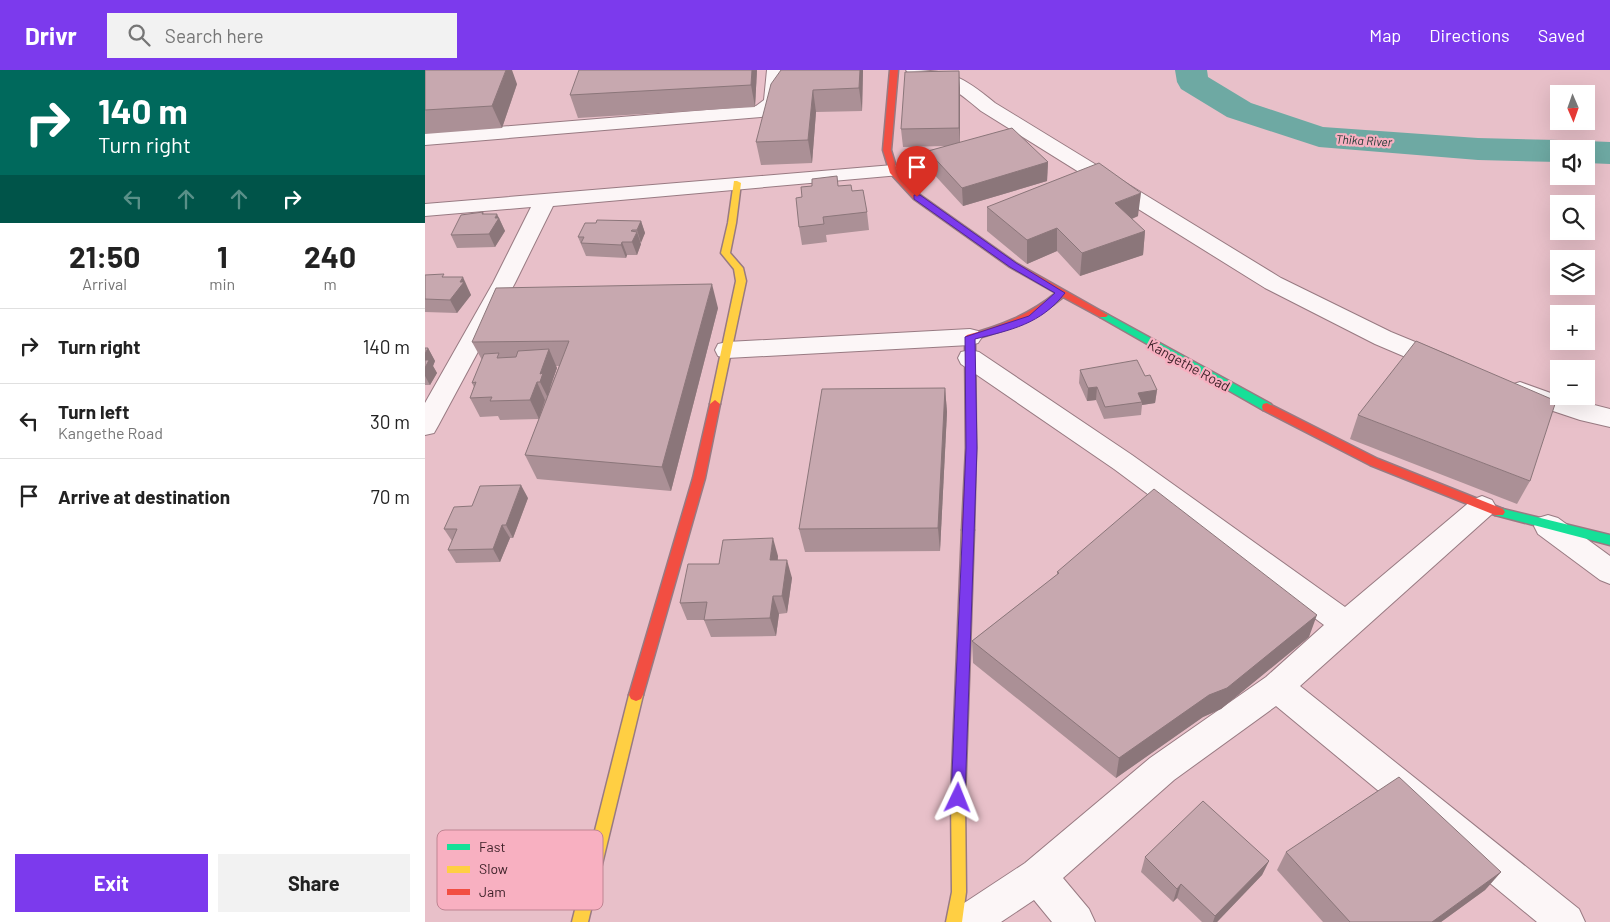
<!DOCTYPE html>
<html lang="en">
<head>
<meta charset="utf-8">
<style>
	:root { --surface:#fff; --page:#f2f2f2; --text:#222; --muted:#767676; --line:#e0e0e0; --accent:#7c3aed }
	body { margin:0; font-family:Barlow,sans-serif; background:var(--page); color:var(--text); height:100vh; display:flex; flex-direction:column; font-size:19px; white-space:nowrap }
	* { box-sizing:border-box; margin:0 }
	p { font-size:16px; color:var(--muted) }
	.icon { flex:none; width:28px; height:28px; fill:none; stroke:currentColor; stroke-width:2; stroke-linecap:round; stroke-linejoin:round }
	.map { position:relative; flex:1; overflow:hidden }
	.side { display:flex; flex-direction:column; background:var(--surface); width:425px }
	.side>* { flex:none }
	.guide { background:#00695c; color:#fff; overflow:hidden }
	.needle { width:32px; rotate:178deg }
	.buttons { position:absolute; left:1125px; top:15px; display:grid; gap:10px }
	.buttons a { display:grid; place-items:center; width:45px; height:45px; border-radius:0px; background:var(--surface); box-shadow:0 5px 20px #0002; font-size:25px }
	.pin { position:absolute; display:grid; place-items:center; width:42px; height:42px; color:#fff; margin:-51px -21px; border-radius:50% 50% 50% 0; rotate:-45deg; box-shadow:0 0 5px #0007 }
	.pin .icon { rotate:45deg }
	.me { position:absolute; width:55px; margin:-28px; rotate:2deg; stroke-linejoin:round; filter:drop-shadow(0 0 4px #0008) }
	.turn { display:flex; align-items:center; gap:18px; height:105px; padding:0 15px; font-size:22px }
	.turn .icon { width:65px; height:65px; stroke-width:2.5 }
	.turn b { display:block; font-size:35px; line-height:42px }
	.lanes { display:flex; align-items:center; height:48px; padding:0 15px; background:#0003; justify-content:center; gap:25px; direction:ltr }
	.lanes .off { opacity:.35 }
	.eta { display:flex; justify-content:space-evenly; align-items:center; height:85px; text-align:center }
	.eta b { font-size:30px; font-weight:700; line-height:35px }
	.cta { display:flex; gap:10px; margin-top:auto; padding:10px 15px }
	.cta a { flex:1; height:58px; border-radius:0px; background:var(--accent); color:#fff; font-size:20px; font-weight:700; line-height:58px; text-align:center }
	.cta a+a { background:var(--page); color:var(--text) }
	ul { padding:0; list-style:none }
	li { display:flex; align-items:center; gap:15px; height:75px; padding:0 15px; border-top:1px solid var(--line) }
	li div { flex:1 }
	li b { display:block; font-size:19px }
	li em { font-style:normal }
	header { display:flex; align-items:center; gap:30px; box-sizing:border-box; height:70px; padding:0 25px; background:var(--accent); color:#fff }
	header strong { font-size:24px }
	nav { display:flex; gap:28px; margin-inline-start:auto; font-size:18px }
	.search { width:350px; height:45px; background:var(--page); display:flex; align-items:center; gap:12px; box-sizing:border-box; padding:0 18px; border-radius:0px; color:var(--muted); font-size:19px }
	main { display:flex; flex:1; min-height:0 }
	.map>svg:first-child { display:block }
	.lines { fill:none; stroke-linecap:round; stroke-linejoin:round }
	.river { fill:#6ea9a3; fill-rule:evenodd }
	.street-casing { stroke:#987a82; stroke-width:2 }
	.fast-casing { stroke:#987a82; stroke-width:3 }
	.slow-casing { stroke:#987a82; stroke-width:3 }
	.jam-casing { stroke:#987a82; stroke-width:3 }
	.street { fill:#fcf6f7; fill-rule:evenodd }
	.fast { fill:#16e098; fill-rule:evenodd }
	.slow { fill:#ffcf43; fill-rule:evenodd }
	.jam { fill:#f24e42; fill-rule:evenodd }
	.wall { fill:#ab9096; fill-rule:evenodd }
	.shaded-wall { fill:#8b767a }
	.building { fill:#c7a8af; stroke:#8b767a }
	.route { fill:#7c3aed; stroke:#51269a }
	.labels { text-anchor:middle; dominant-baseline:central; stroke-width:4.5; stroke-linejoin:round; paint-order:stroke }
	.far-water-label { font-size:12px; font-style:italic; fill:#213834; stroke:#f8b0c1 }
	.street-label { font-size:14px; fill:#3a1f26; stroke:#f8b0c1 }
	.key { fill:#f8b0c1; stroke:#bf8492; stroke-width:1 }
	.key-label { font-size:14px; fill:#3a1f26 }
</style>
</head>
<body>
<header>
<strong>Drivr</strong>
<div class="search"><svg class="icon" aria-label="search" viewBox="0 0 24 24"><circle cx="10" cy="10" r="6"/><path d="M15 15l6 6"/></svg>Search here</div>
<nav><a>Map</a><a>Directions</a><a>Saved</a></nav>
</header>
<main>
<section class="side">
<div class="guide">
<div class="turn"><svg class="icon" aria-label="right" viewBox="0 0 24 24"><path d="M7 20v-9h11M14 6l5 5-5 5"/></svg><div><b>140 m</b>Turn right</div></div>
<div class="lanes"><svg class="icon off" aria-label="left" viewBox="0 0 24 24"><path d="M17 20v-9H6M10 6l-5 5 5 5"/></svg><svg class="icon off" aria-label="ahead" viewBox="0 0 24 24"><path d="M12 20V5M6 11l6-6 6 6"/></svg><svg class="icon off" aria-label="ahead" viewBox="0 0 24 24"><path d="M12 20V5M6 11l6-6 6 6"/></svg><svg class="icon" aria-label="right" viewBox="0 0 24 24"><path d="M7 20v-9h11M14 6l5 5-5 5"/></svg></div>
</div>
<div class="eta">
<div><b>21:50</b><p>Arrival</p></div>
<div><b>1</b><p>min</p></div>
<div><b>240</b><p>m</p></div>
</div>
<ul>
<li><svg class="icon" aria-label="right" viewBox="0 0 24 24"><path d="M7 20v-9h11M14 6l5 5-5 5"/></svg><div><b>Turn right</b></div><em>140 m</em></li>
<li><svg class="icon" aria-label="left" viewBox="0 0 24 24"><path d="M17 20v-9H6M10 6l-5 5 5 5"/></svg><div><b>Turn left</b><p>Kangethe Road</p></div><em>30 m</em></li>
<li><svg class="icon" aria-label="arrive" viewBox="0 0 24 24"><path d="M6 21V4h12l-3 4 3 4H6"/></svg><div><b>Arrive at destination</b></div><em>70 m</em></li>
</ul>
<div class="cta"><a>Exit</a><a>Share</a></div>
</section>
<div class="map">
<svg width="1185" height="852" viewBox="0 0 1185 852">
	<rect width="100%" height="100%" fill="#e8c0c9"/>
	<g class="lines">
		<path class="river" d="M750,0h32l1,7 43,26 72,24 155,11 81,2 14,5 13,-4 24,1v22l-24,-1v-14h-27v13l-81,-2 -159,-13 -92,-30 -46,-28 -4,-7z"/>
		<g class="street-casing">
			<g id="street">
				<path d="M342,0h18l-3,32 -14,13 -7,2 -336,28v-12l331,-27 8,-6z"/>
				<path d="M481,0c44,0 55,5 89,33l286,175 110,54 63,26 3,6 -3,6 -9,2 -9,-2 -61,-26 -110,-56 -284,-177c-28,-24 -36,-28 -72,-37z"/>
				<path d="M468,95l7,2 3,4 -3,4 -347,31 -38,77 -77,143 -4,7 -9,2v-32l68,-120 38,-76 -106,9v-12z"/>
				<path d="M545,259l8,2 4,6 -4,6 -8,2 -243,13 -9,-2 -3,-6 3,-6 9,-2z"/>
				<path d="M545,280l9,2 153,103 213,152 127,-107 10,-4 10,4 4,7 -4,7 -192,172 279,223 6,13h-48l-261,-216 -102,74 -111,98 26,31 6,13h-43l-18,-22 -33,22h-52l6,-13 70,-46 125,-105 116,-81 58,-52 -210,-156 -153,-105 -3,-6 3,-6z"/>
				<path d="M1095,312l39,14 51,13v18l-30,-7 -69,-23 -4,-6 4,-6z"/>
				<path d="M1123,445l10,3 52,38v28l-10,-4 -62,-46 -4,-8 4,-8z"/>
			</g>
		</g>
		<g class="fast-casing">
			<g id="fast">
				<path d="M678,242l168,92 1,3 -1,3h-8l-163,-93 -2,-2z"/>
				<path d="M1074,438l111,27v10l-115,-30 -2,-3 2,-3z"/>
			</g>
		</g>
		<g class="slow-casing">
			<g id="slow">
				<path d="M309,111h3l4,2 -5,40 -6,30 13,15 3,13 -26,123 -5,4 -5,-4 26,-123 -2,-12 -13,-16 7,-30z"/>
				<path d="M543,456l4,1 2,3 -9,268 1,94 -4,30h-16l6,-30 -1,-94 11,-268 2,-3z"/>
				<path d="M211,619l5,2 2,4 -55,227h-16l57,-227 2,-4z"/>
			</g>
		</g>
		<g class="jam-casing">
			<g id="jam">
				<path d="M465,0h8l-7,80 6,20 23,25 96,68 92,52 -2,2h-6l-37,-20c-26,22 -55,33 -88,42l1,109 -2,82 -2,3h-8l-2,-3 4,-82 -1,-111 2,-2c33,-9 62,-20 89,-42l-46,-26 -96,-68 -24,-26 -7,-23z"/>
				<path d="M290,330l5,4 -15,74 -62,217 -2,4 -5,2 -5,-2 -2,-4 64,-217 17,-74z"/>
				<path d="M842,333l111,56 125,50 2,3 -2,3h-8l-125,-50 -107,-55 -1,-3 1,-3z"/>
			</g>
		</g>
		<use href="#street" class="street"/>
		<use href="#fast" class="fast"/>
		<use href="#slow" class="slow"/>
		<use href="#jam" class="jam"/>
	</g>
	<g class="wall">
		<path d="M0,0l92,14 -15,44 -77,6z"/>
		<path d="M332,0l-2,37 -177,11 -8,-23z"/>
		<path d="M356,0h82l-1,41 -46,1 -4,51 -51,2 -5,-23z"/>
		<path d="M534,1l1,71 88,20 -1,19 -84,25 -33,-36 -2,-19 19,-5 -44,1 -2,-18z"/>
		<path d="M387,116h26l14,5 15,21 2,18 -43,5 1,7 -25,3 -3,-18 3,-30z"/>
		<path d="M562,137l151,9 -6,3 13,12 -2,24 -63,21 -23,-25 -30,13 -40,-33z"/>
		<path d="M58,142l1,2 15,4 6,13 -10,16 -38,1 -6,-13z"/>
		<path d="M216,151l4,12 -5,10 1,1 -4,11h-10l-1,3 -40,-2 -8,-19 18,-14z"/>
		<path d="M0,205l20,2 24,13v1l2,4 -14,18 -32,-1z"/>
		<path d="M293,238l-47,183 -134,-12 -12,-24 14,-36 -39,1 -2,-4 -18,1 -10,-19 4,-11 -2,-4 10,-23 -10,-18zM131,296h3l-9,22 7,-20z"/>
		<path d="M0,278h3l7,13 -2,5 4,7 -7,12h-5z"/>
		<path d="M655,300l65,6 12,14 -2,13 -13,2 -1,10 -37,4 -8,-19 -9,1 -8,-18z"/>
		<path d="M520,318l2,24 -7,139 -135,1 -6,-23z"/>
		<path d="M933,345l172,66 -13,23 -167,-65z"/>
		<path d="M103,428l-15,40h-3l-10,24 -44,1 -8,-13 4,-9 -8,-12 28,-23z"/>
		<path d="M353,486v4l14,18 -5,35 -8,1 -3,22 -65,1 -7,-17h-17l-7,-17 39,-39z"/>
		<path d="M632,502l252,65 -88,72 -18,8 -87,61 -143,-115 -1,-22 85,-66z"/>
		<path d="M861,782l215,20 -16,18 -44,32h-118l-46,-52z"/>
		<path d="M720,787l124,4 -7,14 -45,47h-15l-25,-24 -4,4 -32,-30z"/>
	</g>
	<g class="shaded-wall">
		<path d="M81,0h6l5,14 -15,44 -10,-22z"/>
		<path d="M327,0h5l-2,37 -4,-22z"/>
		<path d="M435,0h3l-1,41 -3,-23z"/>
		<path d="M534,1l1,17v58l-1,-18z"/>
		<path d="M388,20l3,22 -4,51 -4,-23z"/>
		<path d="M623,92l-1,19 -84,25 -1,-18z"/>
		<path d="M716,123l-3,23 -25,11 2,-24z"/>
		<path d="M72,144l8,17 -10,16 -6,-13z"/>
		<path d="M216,151l4,12 -4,10 -4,-13z"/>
		<path d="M632,158v23l-30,13v-24z"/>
		<path d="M207,160l2,8 3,-6 4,12 -4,11 -5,-13 -1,-11z"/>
		<path d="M720,161l-2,24 -63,21 2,-23z"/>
		<path d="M197,172l5,13 -1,3 -5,-13z"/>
		<path d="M38,207l8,18 -14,18 -7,-13z"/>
		<path d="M287,214l6,24 -47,183 -9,-24z"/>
		<path d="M3,278l7,13 -2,5 4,7 -7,12 -5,-9v-22z"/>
		<path d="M124,279l8,19 -7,20 -1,12 -9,-18v-8z"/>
		<path d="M112,312l8,18 -6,19 -9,-19z"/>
		<path d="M672,317l-1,13 -9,1 1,-13z"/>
		<path d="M520,318l2,24 -7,139 -2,-23z"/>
		<path d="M732,320l-2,13 -13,2v-3l-4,-9z"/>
		<path d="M96,415l7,13 -15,40 -7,-13z"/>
		<path d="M77,455l8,13 -10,24 -7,-13z"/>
		<path d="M348,468l5,18 -3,22 -5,-18z"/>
		<path d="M362,490l5,18 -5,35 -5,-17z"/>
		<path d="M348,526l6,18 -3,22 -6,-18z"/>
		<path d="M892,545l-8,22 -88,72 -18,8 -87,61 3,-20z"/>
		<path d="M844,791l-7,14 -45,47h-4l2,-6z"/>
		<path d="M1076,802l-16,18 -44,32h-9z"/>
		<path d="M756,814l-4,14 -4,4 4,-13z"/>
	</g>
	<g class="building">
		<path d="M0,0h81l-14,36 -67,4z"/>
		<path d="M154,0h173l-1,15 -181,10z"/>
		<path d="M356,0h79l-1,18 -46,2 -5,50 -52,2 15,-58z"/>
		<path d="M534,1v57l-58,1 4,-57z"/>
		<path d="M587,58l36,34 -86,26 -34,-37z"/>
		<path d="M674,93l42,30 -26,10 30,28 -63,22 -25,-25 -30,12 -40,-33z"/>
		<path d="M412,106l1,10 13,-1 1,6 11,-1 4,22 -44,5 1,7 -25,3 -3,-29 6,-1 -1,-10 11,-1v-7z"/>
		<path d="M58,142l-1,2h15l-2,4h4l-10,16 -38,1 10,-20z"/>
		<path d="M172,150l44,1 -4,9h-5l-1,1 6,1 -5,10h-10l-1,3 -40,-2 3,-6h-6l7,-14h11z"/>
		<path d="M19,204l-2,3h21l-3,5h4l-14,18 -25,-1v-24z"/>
		<path d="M287,214l-50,183 -137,-12 44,-114 -97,1 24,-54z"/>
		<path d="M991,271l140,60 -26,80 -172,-66z"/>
		<path d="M0,278h3l-3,6z"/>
		<path d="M124,279l-9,25 3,-1 -3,9h-3l-7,18 -40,1 2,-4 -22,1 6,-16 -4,1 12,-29 15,-1 -2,5 19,-1 2,-6z"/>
		<path d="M0,290h4l-4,8z"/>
		<path d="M712,290l8,16 5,-1 7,15 -19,3 4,9 -37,5 -8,-20 -9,1 -8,-18z"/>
		<path d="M520,318l-7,140 -139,1 23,-140z"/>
		<path d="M96,415l-15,40h-4l-9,24 -45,1 9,-21h-13l10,-22 18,-1 8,-20z"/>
		<path d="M729,419l163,126 -90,73 -18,7 -90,63 -147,-117 87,-68 -2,-1z"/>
		<path d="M348,468l-3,22h17l-5,36h-9l-3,22 -66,2 3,-18 -27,1 8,-39h31l4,-24z"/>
		<path d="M974,707l102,95 -69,50h-82l-64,-70z"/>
		<path d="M778,731l66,60 -54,55 -34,-32 -4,5 -32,-32z"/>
	</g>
	<path class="route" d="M489,125h6l96,68 49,30c-24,31 -54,37 -90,46l2,109 -12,350 -2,5 -5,2 -5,-2 -2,-5 15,-350 -1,-111 64,-21 26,-23 -45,-26 -96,-68z"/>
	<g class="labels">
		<g class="far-water-label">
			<text transform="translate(939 70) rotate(3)">Thika River</text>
		</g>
		<g class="street-label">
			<text transform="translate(764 295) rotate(29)">Kangethe Road</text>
		</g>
	</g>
	<rect x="12" y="760" width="166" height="80" rx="8" class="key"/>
	<rect x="22" y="774" width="23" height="6" fill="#16e098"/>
	<rect x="22" y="796" width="23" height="7" fill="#ffcf43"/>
	<rect x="22" y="819" width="23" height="6" fill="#f24e42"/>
	<g class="key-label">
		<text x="54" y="782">Fast</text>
		<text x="54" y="804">Slow</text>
		<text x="54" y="827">Jam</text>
	</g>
</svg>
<div class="buttons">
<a><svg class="needle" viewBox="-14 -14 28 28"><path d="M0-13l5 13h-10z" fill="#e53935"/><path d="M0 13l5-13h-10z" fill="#767676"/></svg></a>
<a><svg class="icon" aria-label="sound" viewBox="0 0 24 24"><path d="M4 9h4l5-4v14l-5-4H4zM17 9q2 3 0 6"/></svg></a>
<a><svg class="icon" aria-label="search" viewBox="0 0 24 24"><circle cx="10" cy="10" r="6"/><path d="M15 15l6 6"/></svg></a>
<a><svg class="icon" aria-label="layers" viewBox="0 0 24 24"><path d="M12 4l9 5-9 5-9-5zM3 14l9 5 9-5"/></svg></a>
<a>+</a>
<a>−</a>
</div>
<div class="pin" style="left:492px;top:127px;background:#d93025"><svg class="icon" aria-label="arrive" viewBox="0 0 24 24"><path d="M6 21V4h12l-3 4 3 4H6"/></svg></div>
<svg class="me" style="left:533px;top:728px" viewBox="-20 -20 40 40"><path d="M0-17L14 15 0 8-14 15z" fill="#7c3aed" stroke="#fff" stroke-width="4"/></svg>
</div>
</main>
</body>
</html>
